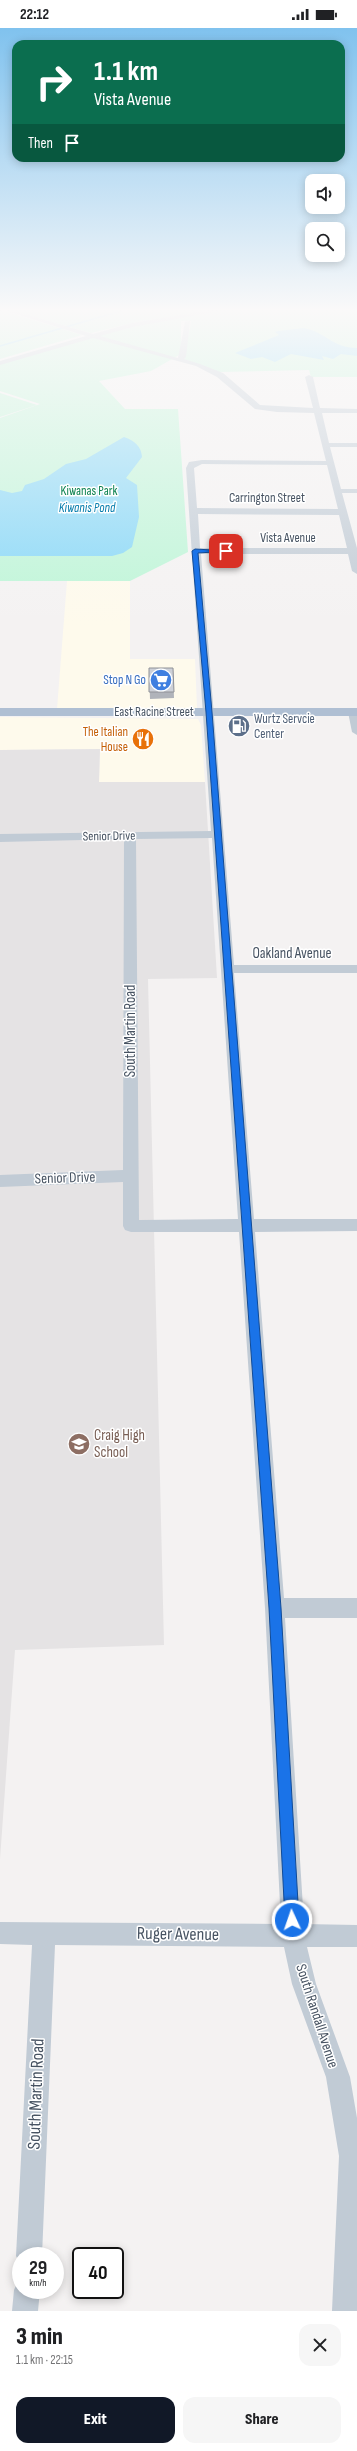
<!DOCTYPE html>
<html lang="en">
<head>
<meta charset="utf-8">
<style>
	:root { --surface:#fff; --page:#f6f6f6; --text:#202124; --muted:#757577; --accent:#111827 }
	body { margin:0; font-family:"Sofia Sans Condensed",sans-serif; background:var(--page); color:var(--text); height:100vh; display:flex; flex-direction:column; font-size:15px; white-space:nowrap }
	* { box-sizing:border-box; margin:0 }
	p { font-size:13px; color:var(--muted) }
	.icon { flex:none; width:22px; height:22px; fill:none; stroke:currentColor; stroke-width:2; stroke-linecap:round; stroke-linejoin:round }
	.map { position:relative; height:2283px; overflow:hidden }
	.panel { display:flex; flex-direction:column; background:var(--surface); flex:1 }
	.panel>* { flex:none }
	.banner { position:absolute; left:12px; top:12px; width:333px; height:122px; border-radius:12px; box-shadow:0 2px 10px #0003; background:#0b6e4f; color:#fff; overflow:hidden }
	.controls { position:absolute; left:305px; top:146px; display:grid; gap:8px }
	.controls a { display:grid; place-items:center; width:40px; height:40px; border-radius:8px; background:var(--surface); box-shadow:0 2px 10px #0003; font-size:20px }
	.speed { position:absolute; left:12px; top:2219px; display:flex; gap:8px; font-size:20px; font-weight:700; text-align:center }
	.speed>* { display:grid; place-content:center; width:52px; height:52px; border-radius:50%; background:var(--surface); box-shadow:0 2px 10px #0003; line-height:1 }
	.speed small { font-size:10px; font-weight:400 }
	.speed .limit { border:2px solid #111; border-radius:6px; background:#fff; color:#111 }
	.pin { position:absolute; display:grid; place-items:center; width:34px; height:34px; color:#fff; margin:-17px; border-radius:8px; box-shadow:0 2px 6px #0006 }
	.me { position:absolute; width:44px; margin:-22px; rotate:357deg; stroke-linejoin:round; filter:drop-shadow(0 0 3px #0008) }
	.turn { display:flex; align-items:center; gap:14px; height:84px; padding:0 16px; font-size:18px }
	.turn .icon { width:52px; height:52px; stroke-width:2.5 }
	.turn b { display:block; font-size:28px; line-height:34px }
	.then { display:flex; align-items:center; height:38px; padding:0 16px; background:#0003; gap:8px; font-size:15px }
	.round { display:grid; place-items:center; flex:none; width:42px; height:42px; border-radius:12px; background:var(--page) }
	.headline { display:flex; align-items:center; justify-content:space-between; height:68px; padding:0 16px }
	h1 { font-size:24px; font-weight:800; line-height:30px }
	.primary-button { display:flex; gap:8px; margin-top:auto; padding:8px 16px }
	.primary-button a { flex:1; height:46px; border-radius:12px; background:var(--accent); color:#fff; font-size:16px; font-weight:800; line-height:46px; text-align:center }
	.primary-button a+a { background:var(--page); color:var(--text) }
	.status { display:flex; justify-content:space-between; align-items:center; height:28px; padding:0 20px; background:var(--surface); direction:ltr }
	.status svg { height:11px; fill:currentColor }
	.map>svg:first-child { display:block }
	.commercial { fill:#fefaec }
	.education { fill:#e5e3e4 }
	.green { fill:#bdf5d7 }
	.water { fill:#85d7f7 }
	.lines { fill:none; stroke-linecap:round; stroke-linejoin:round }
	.stream { stroke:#85d7f7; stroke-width:1.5 }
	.minor { fill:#c1cbd5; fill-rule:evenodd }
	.major { fill:#afbfd3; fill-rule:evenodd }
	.wall { fill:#b0b3ba }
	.building { fill:#cdd0d8; stroke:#909297 }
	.route { fill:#1a73e8; stroke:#114b97 }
	.labels { text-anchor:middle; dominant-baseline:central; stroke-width:3; stroke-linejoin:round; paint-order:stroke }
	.far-park-label { font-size:13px; fill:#0d8250; stroke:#fff }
	.far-street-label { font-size:13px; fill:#475362; stroke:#fff }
	.far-water-label { font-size:13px; font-style:italic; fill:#027bab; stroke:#fff }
	.far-shop-label { font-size:13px; fill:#366cbe; stroke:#fff; text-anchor:end }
	.far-service-label { font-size:13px; fill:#4e5e75; stroke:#fff; text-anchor:start }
	.far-food-label { font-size:13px; fill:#c56008; stroke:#fff; text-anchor:end }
	.street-label { font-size:15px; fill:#475362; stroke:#fff }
	.education-label { font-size:15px; fill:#785e54; stroke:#fff; text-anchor:start }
	.near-street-label { font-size:18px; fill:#475362; stroke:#fff }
</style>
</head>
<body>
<div class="status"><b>22:12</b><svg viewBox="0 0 49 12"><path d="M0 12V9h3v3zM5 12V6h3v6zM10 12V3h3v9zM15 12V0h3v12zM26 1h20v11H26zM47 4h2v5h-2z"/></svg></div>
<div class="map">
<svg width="357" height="2283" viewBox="0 0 357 2283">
	<rect width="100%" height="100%" fill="#f4f2f2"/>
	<g class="commercial">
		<path d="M67,553h63v78h65l2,49 -140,1z"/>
		<path d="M0,689l198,2 3,6 4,57h-106l1,-33 -100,1z"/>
	</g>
	<path class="education" d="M100,721l-1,33h106l12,196 -69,1 16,666 -149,5 -15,209v-1109z"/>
	<g class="green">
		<path d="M6,281h351v68h-46l-2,-7 -91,2 -34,-13 7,-38h-10v33l-30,17 -52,10 26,28h53l10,143 -58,29h-130v-163l40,-14 -40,-13v-27l99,-29 81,-19 -39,5 -50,12z"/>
		<path d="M0,282l82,25 -82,24z"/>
		<path d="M0,365l37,12 -37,12z"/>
	</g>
	<g class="water">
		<path d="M304,300c21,4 29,20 53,20v8l-16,-2 -8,5 -11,-3 2,4 -33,-6 -16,8 -13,-5 -11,2 -16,-6 44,-18 -4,-3 3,-1z"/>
		<path d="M124,409c11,4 17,9 18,20l-16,21 11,7 2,32 -7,30 -9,6 -11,3h-112v-66l12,3 10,-2 3,-6 19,-6 22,-15 20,-5z"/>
	</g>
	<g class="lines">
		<path class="stream" d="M0,318l128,-37"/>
		<g class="minor">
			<path d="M0,281h8l85,25 39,-11 84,-14h13l-96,18 -33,9 78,22 7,-36 5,-1 -4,36 -2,2 16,5 23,9 37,32 53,3 -8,-31 4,-2 4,2 7,31 37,1v4h-35l7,30h28v4h-27l11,42h16v4h-15l15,55v26l-5,-3 -4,-17h-147l33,411h123v8h-123l20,246h103v12l-102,1 29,366h73v20h-72l19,306 53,1v22h-50l9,37 34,93 7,41v193h-25l7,-155 -13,-79 -34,-93 -8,-37 -229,-2 -13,311h-21v10l-5,-10 16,-311 -32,-1v-22l281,2 -16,-316 -26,-376h-108l-6,-2 -2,-4v-44l-123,5v-12l123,-5 1,-331 -124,3v-8l211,-3 -25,-363 3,-6 13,-2 124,1 -12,-48 -37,-1 -22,-3 -38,-32 -21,-11 -103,-28 -93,27v-4l86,-25zM202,436l125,1 11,44 -141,-1 -3,-40zM198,486l141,1 8,33h-147zM212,810l26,381 -99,1 -3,-381z"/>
			<path d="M353,681l4,1v25l-5,-3 -4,-20z"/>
			<path d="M21,2251v11h19l-2,21h-26l2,-21 4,-9z"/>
		</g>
		<rect class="major" x="0" y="680" width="357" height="8"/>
	</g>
	<path class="wall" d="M149,640h24l1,30 -24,1z"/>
	<path class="building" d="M149,640h24l1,24h-25z"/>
	<linearGradient id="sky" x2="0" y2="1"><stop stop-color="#80c2ee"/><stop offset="0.47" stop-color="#faf9f9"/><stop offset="1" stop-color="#faf9f9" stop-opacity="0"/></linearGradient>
	<rect width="357" height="600" fill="url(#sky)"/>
	<path class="route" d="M195,521l34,2 -31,2 14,159 69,896 18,312 -2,5 -5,2 -5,-2 -2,-5 -16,-312 -63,-896 -14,-161z"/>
	<defs>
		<g id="supermarket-disc" transform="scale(1.15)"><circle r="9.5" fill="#3f7fe0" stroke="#fff"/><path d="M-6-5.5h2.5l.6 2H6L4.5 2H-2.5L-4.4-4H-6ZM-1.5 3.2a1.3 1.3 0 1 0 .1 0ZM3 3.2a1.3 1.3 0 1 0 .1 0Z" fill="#fff"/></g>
		<g id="fuel-disc" transform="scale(1.15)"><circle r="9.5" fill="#5c6f8a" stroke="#fff"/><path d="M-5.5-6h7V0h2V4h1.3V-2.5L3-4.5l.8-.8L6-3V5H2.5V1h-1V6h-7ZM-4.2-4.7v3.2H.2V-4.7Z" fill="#fff"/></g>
		<g id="restaurant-disc" transform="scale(1.15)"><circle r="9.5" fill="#e8710a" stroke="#fff"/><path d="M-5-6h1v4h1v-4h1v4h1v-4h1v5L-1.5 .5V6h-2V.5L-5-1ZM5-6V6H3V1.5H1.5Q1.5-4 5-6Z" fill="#fff"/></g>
		<g id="school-disc" transform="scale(1.15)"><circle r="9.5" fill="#8d6e63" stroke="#fff"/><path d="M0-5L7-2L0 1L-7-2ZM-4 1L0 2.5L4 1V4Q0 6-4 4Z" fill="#fff"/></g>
	</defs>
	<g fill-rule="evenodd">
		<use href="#supermarket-disc" x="161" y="652"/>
		<use href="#fuel-disc" x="239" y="698"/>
		<use href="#restaurant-disc" x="143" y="711"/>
		<use href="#school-disc" x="79" y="1416"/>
	</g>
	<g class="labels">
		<g class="far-park-label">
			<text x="89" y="463">Kiwanas Park</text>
		</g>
		<g class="far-street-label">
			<text x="267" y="470">Carrington Street</text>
			<text x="288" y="510">Vista Avenue</text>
			<text x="154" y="684">East Racine Street</text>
			<text transform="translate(109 808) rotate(-1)">Senior Drive</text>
		</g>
		<g class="far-water-label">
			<text x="87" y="480">Kiwanis Pond</text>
		</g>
		<g class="far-shop-label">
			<text x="146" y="652">Stop N Go</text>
		</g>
		<g class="far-service-label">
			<text x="254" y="691">Wurtz Servcie<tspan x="254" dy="15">Center</tspan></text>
		</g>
		<g class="far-food-label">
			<text x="128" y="704">The Italian<tspan x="128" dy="15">House</tspan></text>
		</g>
		<g class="street-label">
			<text x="292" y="925">Oakland Avenue</text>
			<text transform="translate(130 1003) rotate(-90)">South Martin Road</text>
			<text transform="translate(65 1150) rotate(-2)">Senior Drive</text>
			<text transform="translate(317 1988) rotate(72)">South Randall Avenue</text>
		</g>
		<g class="education-label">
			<text x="94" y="1407">Craig High<tspan x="94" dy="17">School</tspan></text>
		</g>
		<g class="near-street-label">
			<text transform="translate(178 1906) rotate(1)">Ruger Avenue</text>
			<text transform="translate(36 2066) rotate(-88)">South Martin Road</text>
		</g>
	</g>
</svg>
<div class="controls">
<a><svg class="icon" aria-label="sound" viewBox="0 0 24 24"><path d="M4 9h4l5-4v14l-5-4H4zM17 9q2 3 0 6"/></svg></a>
<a><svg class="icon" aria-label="search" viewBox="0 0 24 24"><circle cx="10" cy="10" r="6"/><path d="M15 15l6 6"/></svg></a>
</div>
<div class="speed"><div>29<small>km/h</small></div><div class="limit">40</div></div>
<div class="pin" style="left:226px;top:523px;background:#d93025"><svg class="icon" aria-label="arrive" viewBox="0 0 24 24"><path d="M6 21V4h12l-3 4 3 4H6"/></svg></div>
<svg class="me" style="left:292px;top:1892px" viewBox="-20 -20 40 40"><circle r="17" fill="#1a73e8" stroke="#fff" stroke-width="3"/><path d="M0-11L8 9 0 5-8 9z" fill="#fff"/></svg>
<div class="banner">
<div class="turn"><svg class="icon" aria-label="right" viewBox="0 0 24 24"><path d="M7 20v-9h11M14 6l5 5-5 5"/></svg><div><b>1.1 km</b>Vista Avenue</div></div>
<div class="then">Then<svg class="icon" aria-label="arrive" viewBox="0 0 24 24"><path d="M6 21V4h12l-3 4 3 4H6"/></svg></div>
</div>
</div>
<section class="panel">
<div class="headline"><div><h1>3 min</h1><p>1.1 km · 22:15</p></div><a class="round"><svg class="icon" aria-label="close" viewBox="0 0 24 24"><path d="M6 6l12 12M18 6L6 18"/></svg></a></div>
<div class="primary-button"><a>Exit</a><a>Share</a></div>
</section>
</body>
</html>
